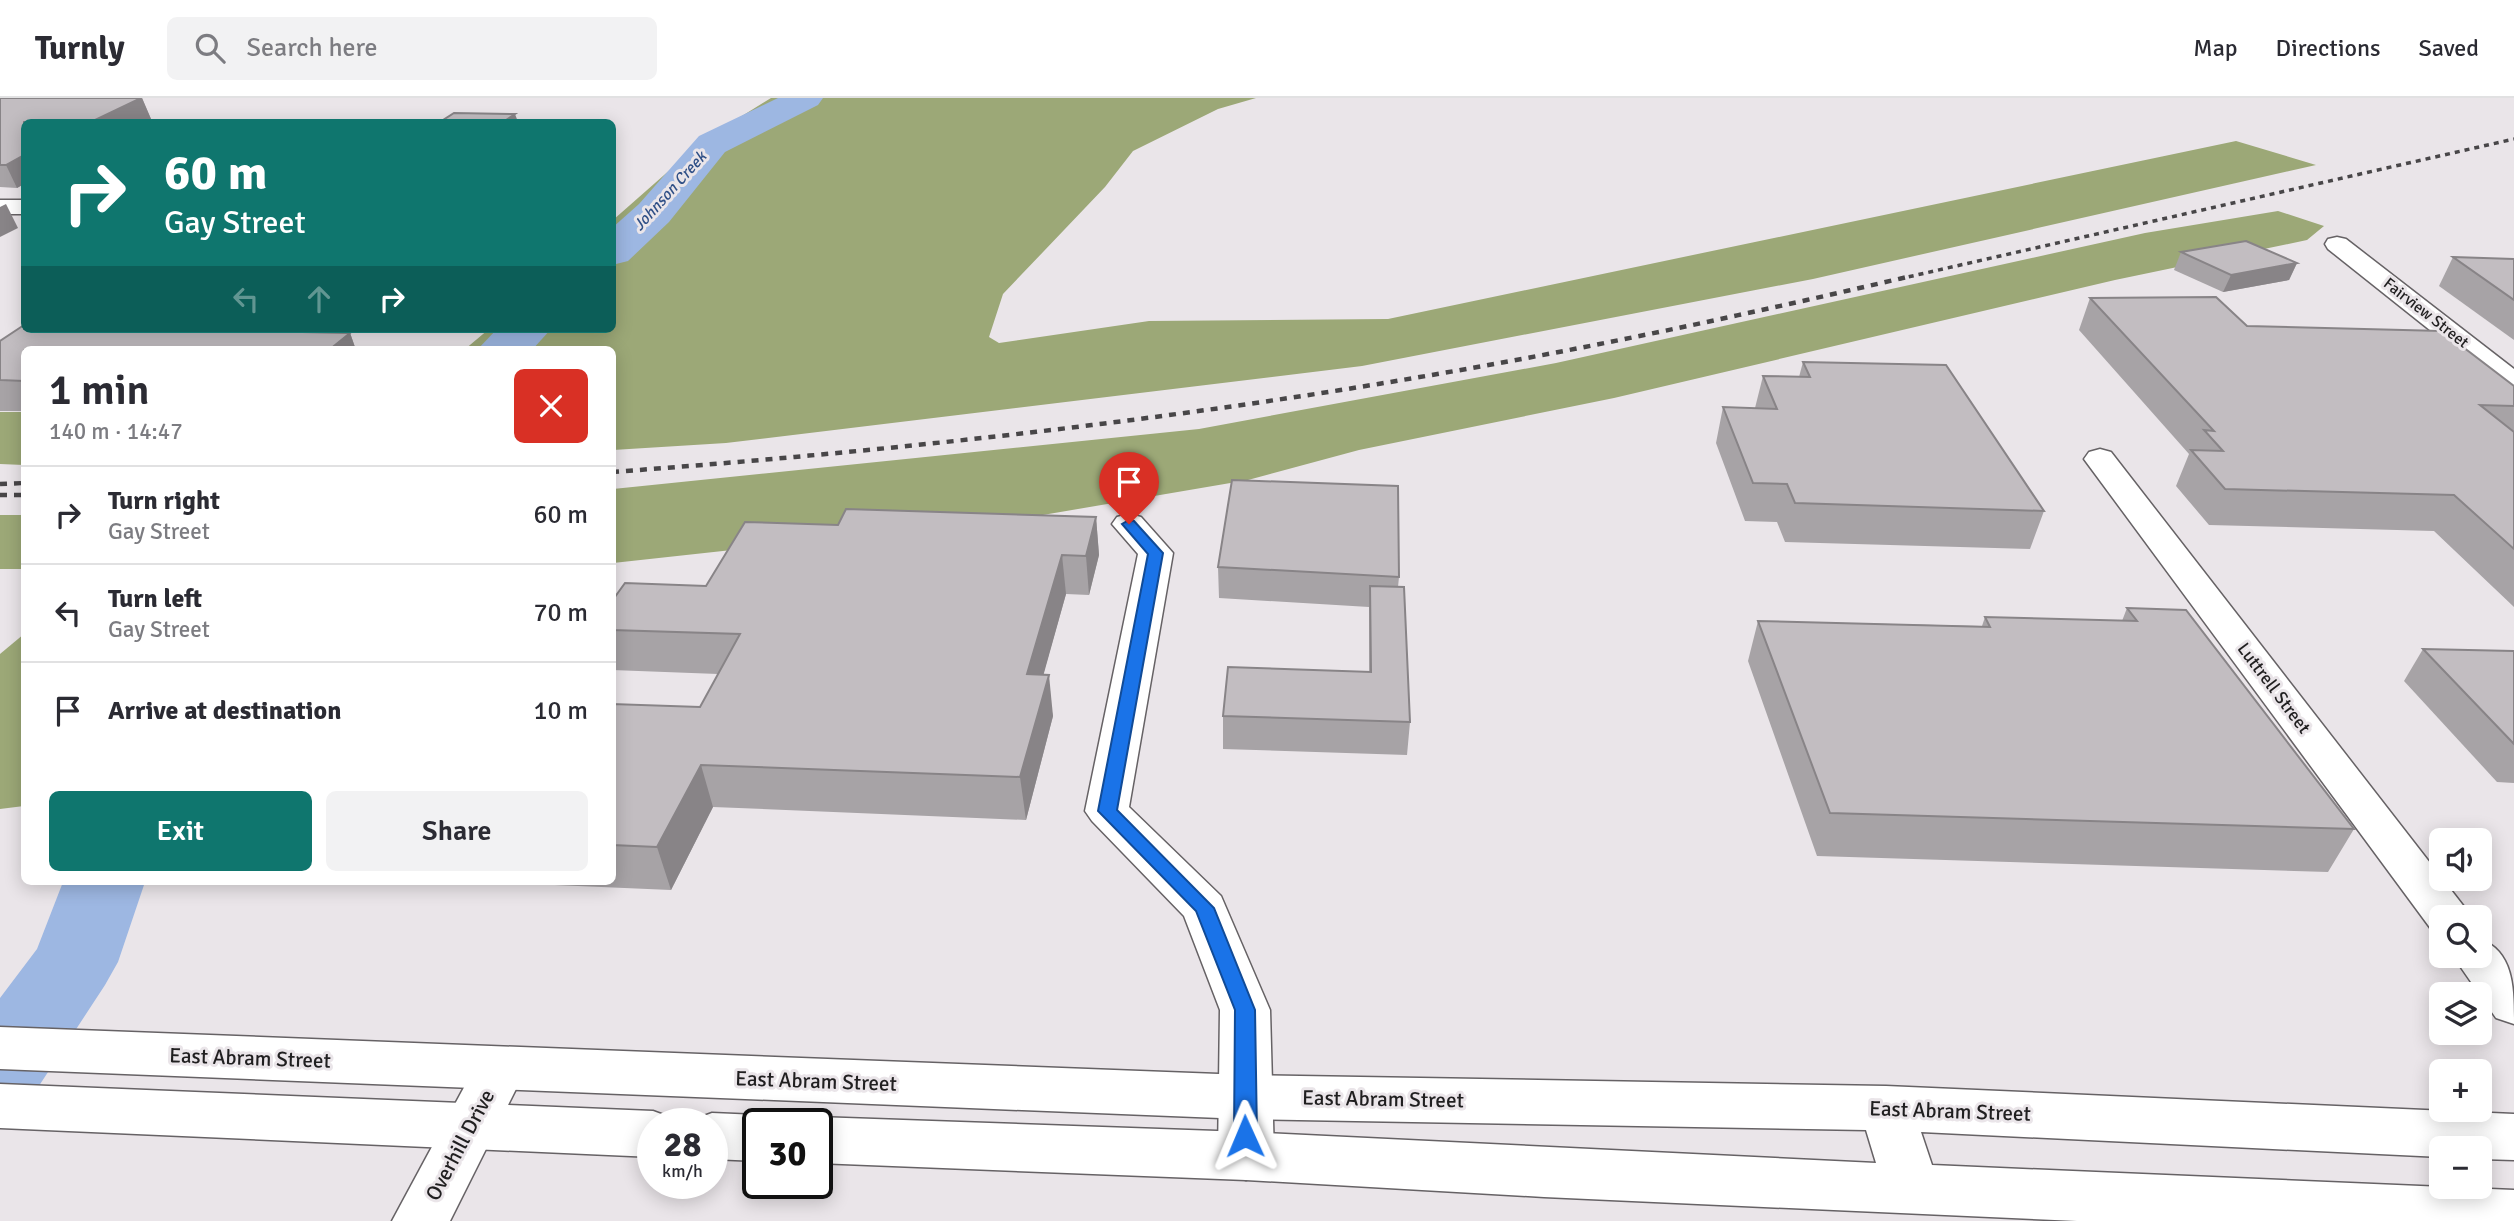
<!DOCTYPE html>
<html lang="en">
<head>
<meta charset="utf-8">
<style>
	:root { --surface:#fff; --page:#f2f2f3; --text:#2b2b33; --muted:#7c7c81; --line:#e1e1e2; --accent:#0f766e }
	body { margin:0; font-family:Signika,sans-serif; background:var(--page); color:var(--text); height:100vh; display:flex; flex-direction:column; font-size:26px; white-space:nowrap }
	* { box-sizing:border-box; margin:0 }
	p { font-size:23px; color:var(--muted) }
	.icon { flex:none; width:38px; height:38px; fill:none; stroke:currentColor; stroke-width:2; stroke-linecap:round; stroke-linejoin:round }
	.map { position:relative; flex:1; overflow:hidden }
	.details { position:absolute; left:21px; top:248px; width:595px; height:539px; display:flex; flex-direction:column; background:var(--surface); border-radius:10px; box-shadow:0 4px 18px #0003 }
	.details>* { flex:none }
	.hud { position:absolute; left:21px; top:21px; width:595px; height:214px; border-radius:10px; box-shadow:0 4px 18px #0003; background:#0f766e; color:#fff; overflow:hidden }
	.buttons { position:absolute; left:2429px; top:730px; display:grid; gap:14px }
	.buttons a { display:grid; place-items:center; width:63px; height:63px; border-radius:10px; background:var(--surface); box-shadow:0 4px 18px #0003; font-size:35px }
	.speed { position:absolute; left:637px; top:1010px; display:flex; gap:14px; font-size:35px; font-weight:700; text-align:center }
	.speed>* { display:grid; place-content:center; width:91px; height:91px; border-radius:50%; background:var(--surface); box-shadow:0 4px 18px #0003; line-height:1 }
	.speed small { font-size:18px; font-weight:400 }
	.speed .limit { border:4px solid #111; border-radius:10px; background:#fff; color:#111 }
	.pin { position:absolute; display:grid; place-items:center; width:60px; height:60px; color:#fff; margin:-72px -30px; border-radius:50% 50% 50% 0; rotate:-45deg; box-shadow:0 0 7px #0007 }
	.pin .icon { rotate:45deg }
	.me { position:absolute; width:77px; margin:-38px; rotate:359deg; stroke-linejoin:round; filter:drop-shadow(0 0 5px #0008) }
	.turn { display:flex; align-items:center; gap:24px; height:147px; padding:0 28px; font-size:32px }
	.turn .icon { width:91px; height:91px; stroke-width:2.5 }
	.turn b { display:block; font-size:49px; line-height:60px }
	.lanes { display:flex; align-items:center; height:66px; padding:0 28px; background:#0003; justify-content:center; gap:35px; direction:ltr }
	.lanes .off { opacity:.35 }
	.round { display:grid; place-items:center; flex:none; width:74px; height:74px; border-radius:10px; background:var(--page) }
	.summary { display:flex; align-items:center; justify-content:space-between; height:119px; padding:0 28px }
	h1 { font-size:42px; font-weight:600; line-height:52px }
	.button { display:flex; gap:14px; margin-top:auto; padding:14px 28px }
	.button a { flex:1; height:80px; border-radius:10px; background:var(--accent); color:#fff; font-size:28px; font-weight:600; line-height:80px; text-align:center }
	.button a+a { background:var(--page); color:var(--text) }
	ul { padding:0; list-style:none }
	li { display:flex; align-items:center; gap:21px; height:98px; padding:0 28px; border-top:2px solid var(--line) }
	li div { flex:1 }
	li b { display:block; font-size:26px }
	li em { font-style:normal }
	header { display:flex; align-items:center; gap:42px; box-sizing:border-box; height:98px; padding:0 35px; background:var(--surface); border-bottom:2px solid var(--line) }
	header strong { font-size:33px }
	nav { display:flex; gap:38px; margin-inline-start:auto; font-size:24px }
	.search { width:490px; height:63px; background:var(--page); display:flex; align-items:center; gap:18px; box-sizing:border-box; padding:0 24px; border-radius:10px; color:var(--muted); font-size:26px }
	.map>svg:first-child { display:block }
	.forest { fill:#9ca877 }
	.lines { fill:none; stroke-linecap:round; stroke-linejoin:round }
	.river { fill:#9db7e2; fill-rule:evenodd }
	.minor-casing { stroke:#666265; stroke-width:3 }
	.secondary-casing { stroke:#666265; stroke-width:3 }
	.minor { fill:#fff; fill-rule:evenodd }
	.secondary { fill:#fff; fill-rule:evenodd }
	.rail-far1 { stroke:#484648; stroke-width:3.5; stroke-dasharray:5 5; stroke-linecap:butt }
	.rail { stroke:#484648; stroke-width:4.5; stroke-dasharray:7 7; stroke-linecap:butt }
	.wall { fill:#a7a3a6 }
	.shaded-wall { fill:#888487 }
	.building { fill:#c2bdc1; stroke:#888487; stroke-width:2 }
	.route { fill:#1a73e8; stroke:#114b97; stroke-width:2 }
	.labels { text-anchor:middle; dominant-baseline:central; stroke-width:6; stroke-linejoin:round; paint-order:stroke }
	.far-water-label { font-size:16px; font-style:italic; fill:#2f4f86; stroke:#eae5e9 }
	.far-street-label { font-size:16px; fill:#201f20; stroke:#eae5e9 }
	.street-label { font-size:18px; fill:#201f20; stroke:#eae5e9 }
	.near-street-label { font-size:21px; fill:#201f20; stroke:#eae5e9 }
</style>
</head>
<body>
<header>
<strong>Turnly</strong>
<div class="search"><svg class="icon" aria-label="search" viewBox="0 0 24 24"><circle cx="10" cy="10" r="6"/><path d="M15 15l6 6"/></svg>Search here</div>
<nav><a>Map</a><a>Directions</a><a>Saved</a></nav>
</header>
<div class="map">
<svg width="2514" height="1123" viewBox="0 0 2514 1123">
	<rect width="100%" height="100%" fill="#eae5e9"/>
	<g class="forest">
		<path d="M771,0h485l-38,11 -85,42 -28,36 -102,107 -14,43 10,6 150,-22 239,-2 848,-178 80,24 -503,114 -451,87 -636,77 -113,7 -1,-100h-148l25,-21h123l1,-109 92,-81z"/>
		<path d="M2278,113l46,15 -17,14 -192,40 -501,118 -255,52 -111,30 -217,37 -418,46v-74l586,-60 357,-66 589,-130z"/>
		<path d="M0,314h24v53l-24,-1z"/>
		<rect x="0" y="417" width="24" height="54"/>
		<path d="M24,536v172l-24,3v-155z"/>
	</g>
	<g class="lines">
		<g class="river">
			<path d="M778,0h45l-5,7 -93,47 -56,70 -41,39 -16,4v-37l27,-24 60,-68z"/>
			<path d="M497,231h54l-19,21h-55z"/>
			<path d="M63,784h82l-27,80 -13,23 -72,110 -33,11v-108l37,-49z"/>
		</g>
		<g class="minor-casing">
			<g id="minor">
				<rect x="0" y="102" width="24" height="14"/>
				<path d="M2337,139l9,2 168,130v23l-10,-3 -176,-140 -3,-5 3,-5z"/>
				<path d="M2100,351l11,3 361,465h-31v15l-10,-3 -347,-470 5,-7z"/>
				<path d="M1129,416l12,3 32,36 -44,254 92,89 49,114 4,146 -9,17 -19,7 -19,-7 -9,-17 2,-146 -36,-94 -92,-95 -7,-10 53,-257 -26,-30 5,-7z"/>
				<path d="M2480,841c34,13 34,49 34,85l-18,-6 -43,-62h27z"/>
				<path d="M500,950l18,6 8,15 -76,152h-58l90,-167z"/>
			</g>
		</g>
		<g class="secondary-casing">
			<g id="secondary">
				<path d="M0,929l1245,48 641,11 628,28v46l-34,-1v-11h-39v9l-520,-25 11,33 582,25v31h-437l-533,-24 -298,-17 -429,-17v-39h-19l19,-7 429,15 630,31 -10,-33 -621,-11 -1245,-50z"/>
				<path d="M0,986l653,27 19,7 3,6h-22v33l-653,-29z"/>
				<path d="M712,1015l46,2 20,9h-20v37l-46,-2v-35h-21l2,-4z"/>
			</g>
		</g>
		<use href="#minor" class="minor"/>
		<use href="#secondary" class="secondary"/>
		<path class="rail-far1" d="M1899,181l615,-140"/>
		<g class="rail">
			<path d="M612,374c296,-22 590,-55 882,-108 139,-25 276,-55 413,-87"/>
			<path d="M0,386l24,-1"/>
			<path d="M0,397h24"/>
		</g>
	</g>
	<g class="wall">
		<path d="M0,0h142l9,21 -127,3v62l-7,4 -17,-1z"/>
		<path d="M2181,154l116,11 -8,17 -66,12 -49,-22z"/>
		<path d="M2453,159l61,2v81l-75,-54z"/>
		<path d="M2090,200l157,28 267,60v221l-80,-76 -225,-6 -33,-39 13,-32 -110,-124z"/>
		<path d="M24,231h178l-1,1 149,3 6,17h-332v61h-24v-70z"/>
		<path d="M1803,264l241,149 -14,38 -245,-7 -8,-20 -32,-1 -29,-78 7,-36 32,1 8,-32 36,1z"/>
		<path d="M1096,419l3,38 -10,40 -23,-1 -23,81 10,41 -27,104 -313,-13 -42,83 -187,-8h128v-178l88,3 18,-33 -106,-4v-69l94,-15 132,-61z"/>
		<path d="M1218,469l181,10 -1,10 12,135 -3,33 -184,-6v-33l146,-44v-65l-150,-9z"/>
		<path d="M2127,510l227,221 -26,43 -511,-16 -69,-195 10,-40 224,5 3,-9 137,4z"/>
		<path d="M2423,551l91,2v132l-17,-1 -93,-101z"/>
	</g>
	<g class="shaded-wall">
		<path d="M142,0l9,21 -7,3h-53z"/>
		<path d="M515,16l3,8h-15z"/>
		<path d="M24,57v29l-7,4 -11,-23z"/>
		<path d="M6,106l12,24 -18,9v-30z"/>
		<path d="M2297,165l-8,17 -66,12 8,-17z"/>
		<path d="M350,235l6,17h-27z"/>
		<path d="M1096,419l3,38 -10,40 -3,-39z"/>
		<path d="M1062,457l4,39 -34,122 -5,-42z"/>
		<path d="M1049,577l4,41 -27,104 -6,-43z"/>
		<path d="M701,667l12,42 -42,83 -14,-43z"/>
	</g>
	<g class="building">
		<path d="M0,0h141l-50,24h-67v33l-18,10h-6z"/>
		<path d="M454,15l61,1 -12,8h-63z"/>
		<path d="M2246,143l51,22 -66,12 -50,-23z"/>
		<path d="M2453,159l61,2v41z"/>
		<path d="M2216,199l31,29 195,5 72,55v20l-34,-1 34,27v117l-60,-54 -229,-6 -34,-39 32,1 -19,-21 10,1 -124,-133z"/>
		<path d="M24,227v4h144l182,4 -21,17h-305v31l-24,-1v-39z"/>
		<path d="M1803,264l143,3 98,146 -249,-8 -8,-19 -34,-1 -30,-76 54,2 -14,-33 47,1z"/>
		<path d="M1232,382l166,6 1,91 -181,-10z"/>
		<path d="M846,411l250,8 -10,39 -24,-1 -35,119 22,1 -29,102 -319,-12 -44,82 -45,-2v-141l88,3 40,-73 -128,-4v-29l13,-18 81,3 39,-64 93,3z"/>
		<path d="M1370,488l34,1 6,135 -187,-6 5,-49 143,5z"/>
		<path d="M2127,510l59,2 168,219 -524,-16 -72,-192 232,6 -5,-10 152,4z"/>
		<path d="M2423,551l91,2v93z"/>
	</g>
	<path class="route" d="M1129,422l5,1 29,32 -46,257 97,98 41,102 2,126 -4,7 -8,3 -8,-3 -3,-7 1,-126 -39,-99 -98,-100 50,-257 -26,-30z"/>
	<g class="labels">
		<g class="far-water-label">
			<text transform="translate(670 93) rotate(-48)">Johnson Creek</text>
		</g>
		<g class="far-street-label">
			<text transform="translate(2426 215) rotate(38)">Fairview Street</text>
		</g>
		<g class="street-label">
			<text transform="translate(2274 590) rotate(53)">Luttrell Street</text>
		</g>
		<g class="near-street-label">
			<text transform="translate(250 960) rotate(2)">East Abram Street</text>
			<text transform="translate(816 983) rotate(2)">East Abram Street</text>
			<text transform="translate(1383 1001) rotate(1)">East Abram Street</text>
			<text transform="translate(1950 1013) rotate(2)">East Abram Street</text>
			<text transform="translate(460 1047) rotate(-62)">Overhill Drive</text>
		</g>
	</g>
</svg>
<div class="buttons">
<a><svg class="icon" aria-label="sound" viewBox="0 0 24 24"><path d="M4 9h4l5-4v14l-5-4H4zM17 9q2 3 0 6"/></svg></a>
<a><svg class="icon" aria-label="search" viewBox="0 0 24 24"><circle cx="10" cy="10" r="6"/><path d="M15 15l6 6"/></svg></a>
<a><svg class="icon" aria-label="layers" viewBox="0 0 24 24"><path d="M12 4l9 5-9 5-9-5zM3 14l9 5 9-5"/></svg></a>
<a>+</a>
<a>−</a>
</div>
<div class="speed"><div>28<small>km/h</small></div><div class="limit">30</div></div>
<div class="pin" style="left:1129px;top:426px;background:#d93025"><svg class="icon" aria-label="arrive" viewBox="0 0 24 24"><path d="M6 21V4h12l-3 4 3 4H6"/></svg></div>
<svg class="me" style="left:1245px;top:1038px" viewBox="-20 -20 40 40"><path d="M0-17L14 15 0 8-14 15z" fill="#1a73e8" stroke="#fff" stroke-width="4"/></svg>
<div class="hud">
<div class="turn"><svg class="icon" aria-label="right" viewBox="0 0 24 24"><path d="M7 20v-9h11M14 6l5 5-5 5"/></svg><div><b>60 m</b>Gay Street</div></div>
<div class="lanes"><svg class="icon off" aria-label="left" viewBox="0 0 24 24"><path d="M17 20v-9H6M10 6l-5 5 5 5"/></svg><svg class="icon off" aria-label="ahead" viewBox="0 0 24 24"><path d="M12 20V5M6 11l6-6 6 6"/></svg><svg class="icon" aria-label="right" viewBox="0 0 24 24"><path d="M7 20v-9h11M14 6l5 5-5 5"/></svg></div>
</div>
<section class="details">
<div class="summary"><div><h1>1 min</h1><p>140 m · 14:47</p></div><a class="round" style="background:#d93025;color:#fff"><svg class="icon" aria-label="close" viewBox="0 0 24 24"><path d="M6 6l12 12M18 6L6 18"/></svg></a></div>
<ul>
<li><svg class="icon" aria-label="right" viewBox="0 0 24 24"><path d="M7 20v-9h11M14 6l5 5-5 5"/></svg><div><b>Turn right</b><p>Gay Street</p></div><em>60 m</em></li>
<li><svg class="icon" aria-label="left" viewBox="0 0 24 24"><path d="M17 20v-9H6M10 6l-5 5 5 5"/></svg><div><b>Turn left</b><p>Gay Street</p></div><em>70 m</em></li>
<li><svg class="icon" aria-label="arrive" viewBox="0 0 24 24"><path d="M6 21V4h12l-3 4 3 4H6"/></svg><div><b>Arrive at destination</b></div><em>10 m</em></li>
</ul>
<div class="button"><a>Exit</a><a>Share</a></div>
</section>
</div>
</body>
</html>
